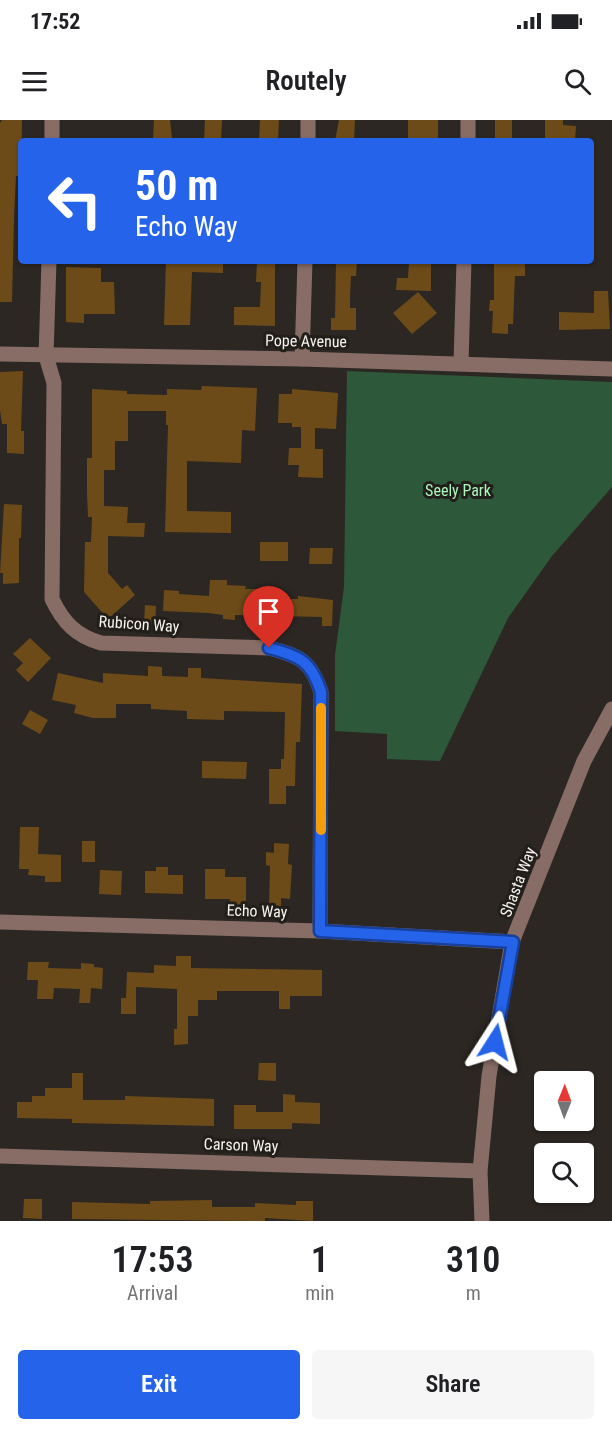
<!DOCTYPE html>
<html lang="en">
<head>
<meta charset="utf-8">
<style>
	:root { --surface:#fff; --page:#f6f6f6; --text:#202124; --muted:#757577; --accent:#2563eb }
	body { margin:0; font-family:"Roboto Condensed",sans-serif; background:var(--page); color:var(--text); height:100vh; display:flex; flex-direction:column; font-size:22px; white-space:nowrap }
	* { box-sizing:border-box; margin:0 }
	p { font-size:20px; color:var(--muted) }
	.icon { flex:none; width:33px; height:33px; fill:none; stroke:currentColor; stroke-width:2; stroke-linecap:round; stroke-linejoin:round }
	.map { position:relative; height:1101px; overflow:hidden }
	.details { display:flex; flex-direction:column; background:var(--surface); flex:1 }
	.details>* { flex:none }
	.top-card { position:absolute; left:18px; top:18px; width:576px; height:126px; border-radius:6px; box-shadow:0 2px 4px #0004; background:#2563eb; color:#fff; overflow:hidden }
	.needle { width:39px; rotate:1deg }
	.tools { position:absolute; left:534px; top:951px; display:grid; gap:12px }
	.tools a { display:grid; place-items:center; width:60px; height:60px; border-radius:6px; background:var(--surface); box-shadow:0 2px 4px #0004; font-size:30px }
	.pin { position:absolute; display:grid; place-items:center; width:51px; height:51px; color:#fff; margin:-62px -26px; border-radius:50% 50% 50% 0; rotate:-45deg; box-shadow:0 0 6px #0007 }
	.pin .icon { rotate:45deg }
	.me { position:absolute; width:66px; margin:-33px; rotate:9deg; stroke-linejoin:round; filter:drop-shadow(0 0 4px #0008) }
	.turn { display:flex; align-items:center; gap:21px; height:126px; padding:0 18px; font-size:27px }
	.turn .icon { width:78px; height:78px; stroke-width:2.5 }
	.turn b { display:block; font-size:42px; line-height:51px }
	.eta { display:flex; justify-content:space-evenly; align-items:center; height:102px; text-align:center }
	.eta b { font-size:36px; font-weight:600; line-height:42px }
	.primary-button { display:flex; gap:12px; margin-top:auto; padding:12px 18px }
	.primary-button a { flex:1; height:69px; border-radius:6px; background:var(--accent); color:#fff; font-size:24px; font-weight:600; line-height:69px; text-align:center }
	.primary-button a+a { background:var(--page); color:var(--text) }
	.status { display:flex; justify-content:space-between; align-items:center; height:42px; padding:0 30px; background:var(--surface); direction:ltr }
	.status svg { height:16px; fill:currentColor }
	header { display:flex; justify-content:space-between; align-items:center; height:78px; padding:0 18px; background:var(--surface); font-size:27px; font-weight:600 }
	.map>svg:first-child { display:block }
	.green { fill:#2e583a }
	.building { fill:#6d4b19 }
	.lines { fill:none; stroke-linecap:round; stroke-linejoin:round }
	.minor { stroke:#886d66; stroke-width:15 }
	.route-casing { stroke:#184099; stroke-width:15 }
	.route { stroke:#2563eb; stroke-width:10 }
	.slow { stroke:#f59e0b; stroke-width:10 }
	.labels { text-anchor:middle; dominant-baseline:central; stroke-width:6; stroke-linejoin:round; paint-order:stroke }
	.street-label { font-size:16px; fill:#f5f2ef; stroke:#221e1a }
	.park-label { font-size:16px; fill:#a9f7be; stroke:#221e1a }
</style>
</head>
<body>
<div class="status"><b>17:52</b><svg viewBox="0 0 49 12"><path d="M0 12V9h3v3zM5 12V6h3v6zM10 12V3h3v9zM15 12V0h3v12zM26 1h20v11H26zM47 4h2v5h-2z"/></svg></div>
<header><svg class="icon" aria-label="menu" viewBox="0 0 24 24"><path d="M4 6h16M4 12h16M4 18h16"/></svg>Routely<svg class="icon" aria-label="search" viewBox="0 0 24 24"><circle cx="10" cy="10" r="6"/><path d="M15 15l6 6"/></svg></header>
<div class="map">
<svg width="612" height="1101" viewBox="0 0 612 1101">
	<rect width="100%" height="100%" fill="#2c2723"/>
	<path class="green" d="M347,251l265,11v105l-60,69 -44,62 -68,143 -53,-2v-25l-52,-3v-76l9,-68z"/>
	<g class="building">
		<path d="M2,0h20l-1,56h-5l-2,41 -2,85h-12v-179z"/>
		<path d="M154,0h16l2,19h-19z"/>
		<path d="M205,0h17l-1,21h-17z"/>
		<path d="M260,0h19l-1,21h-19z"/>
		<path d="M339,0h16l-1,21h-19z"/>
		<rect x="408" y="0" width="30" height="21"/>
		<rect x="495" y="0" width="17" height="21"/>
		<path d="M545,0h18v5l13,1 -1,15h-30z"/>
		<path d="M166,141h57v12l-31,-1 -2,53h-26z"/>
		<path d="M257,141h18v65l-41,-1v-18h26l1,-25h-5z"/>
		<path d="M336,141h21l-1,15h-5l-1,21v11h6v22h-25v-12h4z"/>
		<path d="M409,141h22v30l-35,-1 1,-12h11z"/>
		<path d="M494,141h31v15h-10l-2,48h-5v10l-16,-1 1,-22h-4l1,-11h4z"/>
		<path d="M66,147l35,1v14h13l1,32h-31v9l-18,-1z"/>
		<path d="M594,171h14l2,38 -51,1v-18l35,1z"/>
		<path d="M418,172l19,21 -25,21 -19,-21z"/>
		<path d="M23,251l-2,60h3v23l-17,-1v-29h-5l-2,-14v-38z"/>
		<path d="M202,266l55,2 -2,43 -13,-1 -1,33 -54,-2v50l44,1v21l-66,-1 3,-107h-2v-14h-38v30h-13v29h-11v36l24,1 -1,16h18l-1,14 -36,-1v37l14,16 5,-4 8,10 -27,24 -24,-27 1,-50h6l1,-25h-4l-1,-24v-35h5v-69l35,2v3l40,1v-6l34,1z"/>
		<path d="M292,269l46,4 -2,36 -21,-1v21h8v29l-25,-1 1,-12h-11l1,-17h12v-21h-9v-4h-14l1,-29h13z"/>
		<path d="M4,384l18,1 -1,33h-2v45l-16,1v-11h-3z"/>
		<rect x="260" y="422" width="28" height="19"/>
		<path d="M310,428h23l-1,16h-23z"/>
		<path d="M210,460h17v5l19,1 -1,3h28v10h25v-3l35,4 -1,26h-10v-9l-87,-2v5l-12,-1v-4l-14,-2 -46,-2 1,-21 15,1v3l30,2z"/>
		<path d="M145,485l11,1 -1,18 -11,-1z"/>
		<path d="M30,518l21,20 -23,24 -12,-12 7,-7 -10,-9z"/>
		<path d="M148,546l14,1v9l26,1v-9h13v10l101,6 -2,58h-4l-1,44h-9v18h-17v-35h12v-10h3l1,-47 -61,-1v9l-37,-1v-8l-36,-2v-5h-35v14h-23l-19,-5 2,-8 -24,-5 6,-27 45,10v-10l45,3z"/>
		<path d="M30,590l18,10 -8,14 -18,-10z"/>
		<path d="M202,641l45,1 -1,17 -44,-1z"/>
		<path d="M20,707h19l-1,27 23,1v27h-16v-6l-17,-1 1,-6h-10z"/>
		<rect x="82" y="721" width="13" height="21"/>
		<path d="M274,723l15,1 -1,20 4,1 -2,34 -9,-1v10l-12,-1 1,-41 -4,-1v-13l8,1z"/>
		<path d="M156,747h12v8h15v19l-38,-1v-22h11z"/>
		<path d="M205,749h20v8h21v31h-16v-9h-25z"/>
		<path d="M100,750l22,1 -1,24 -22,-1z"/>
		<path d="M176,836h15v12l131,2v26h-32v13h-11v-18h-62v9h-19v16h-10v28l-14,1v-16h3v-40l-41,-2v27h-15v-16h5l1,-26 27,1v-8l22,1z"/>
		<path d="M28,842h21l-1,6 33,1v-6l13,1v3l9,1 -1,21 -11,-1 -1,15h-11l1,-14 -26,-1 -1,11h-16l1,-19h-11z"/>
		<path d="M259,943h17v18l-18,-1z"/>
		<path d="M72,953h11v27h42v-4l89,3v27l-142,-3v-4l-55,-1v-16h15v-6h13v-8h27z"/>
		<path d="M283,974l12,1v7l25,1v21l-28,-1v6h-58v-24h22v7h27z"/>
		<path d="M24,1079h18v20l-19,-1z"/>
		<path d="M212,1080v7h43v-4l41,2v-4h17v20l-48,-3v3l-193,-2v-17l78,2v-3z"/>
	</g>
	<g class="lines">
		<g class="minor">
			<path d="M52,21v-21"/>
			<path d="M308,21v-21"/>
			<path d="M468,21v-21"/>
			<path d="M49,141l-3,95 8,27 -2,216c11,23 24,37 49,44l168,5c31,8 42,13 52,44l-1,239"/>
			<path d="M0,234l302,5 310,10"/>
			<path d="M302,239l3,-98"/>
			<path d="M461,243l3,-102"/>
			<path d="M0,802l320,9 192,11"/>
			<path d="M0,1036l480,15"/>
			<path d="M482,1101l-2,-50 9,-95 23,-134 72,-181 28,-52"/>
		</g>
	</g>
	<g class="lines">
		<g class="route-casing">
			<path id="route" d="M269,528c31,8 42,13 52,44l-1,239 193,11 -18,100"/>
		</g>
		<use href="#route" class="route"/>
		<path class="slow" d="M321,710v-122"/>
	</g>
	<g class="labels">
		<g class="street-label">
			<text transform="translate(306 221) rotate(1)">Pope Avenue</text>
			<text transform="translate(139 504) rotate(4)">Rubicon Way</text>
			<text transform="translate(518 762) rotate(-69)">Shasta Way</text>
			<text transform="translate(257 791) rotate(2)">Echo Way</text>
			<text transform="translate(241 1025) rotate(2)">Carson Way</text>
		</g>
		<g class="park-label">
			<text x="458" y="370">Seely Park</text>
		</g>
	</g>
</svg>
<div class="tools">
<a><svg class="needle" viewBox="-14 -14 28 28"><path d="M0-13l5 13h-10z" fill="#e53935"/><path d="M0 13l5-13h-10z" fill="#757577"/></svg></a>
<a><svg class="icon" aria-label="search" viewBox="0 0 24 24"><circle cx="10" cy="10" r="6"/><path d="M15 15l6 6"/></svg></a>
</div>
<div class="pin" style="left:269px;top:528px;background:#d93025"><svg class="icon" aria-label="arrive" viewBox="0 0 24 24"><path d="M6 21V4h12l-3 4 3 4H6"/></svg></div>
<svg class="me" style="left:495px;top:922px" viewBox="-20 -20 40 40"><path d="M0-17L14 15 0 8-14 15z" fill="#2563eb" stroke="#fff" stroke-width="4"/></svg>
<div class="top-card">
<div class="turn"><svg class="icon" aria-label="left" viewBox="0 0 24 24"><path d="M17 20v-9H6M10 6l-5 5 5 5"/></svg><div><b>50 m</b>Echo Way</div></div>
</div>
</div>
<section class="details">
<div class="eta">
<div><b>17:53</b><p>Arrival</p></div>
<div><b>1</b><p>min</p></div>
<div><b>310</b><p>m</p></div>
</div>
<div class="primary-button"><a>Exit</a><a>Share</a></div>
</section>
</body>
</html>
